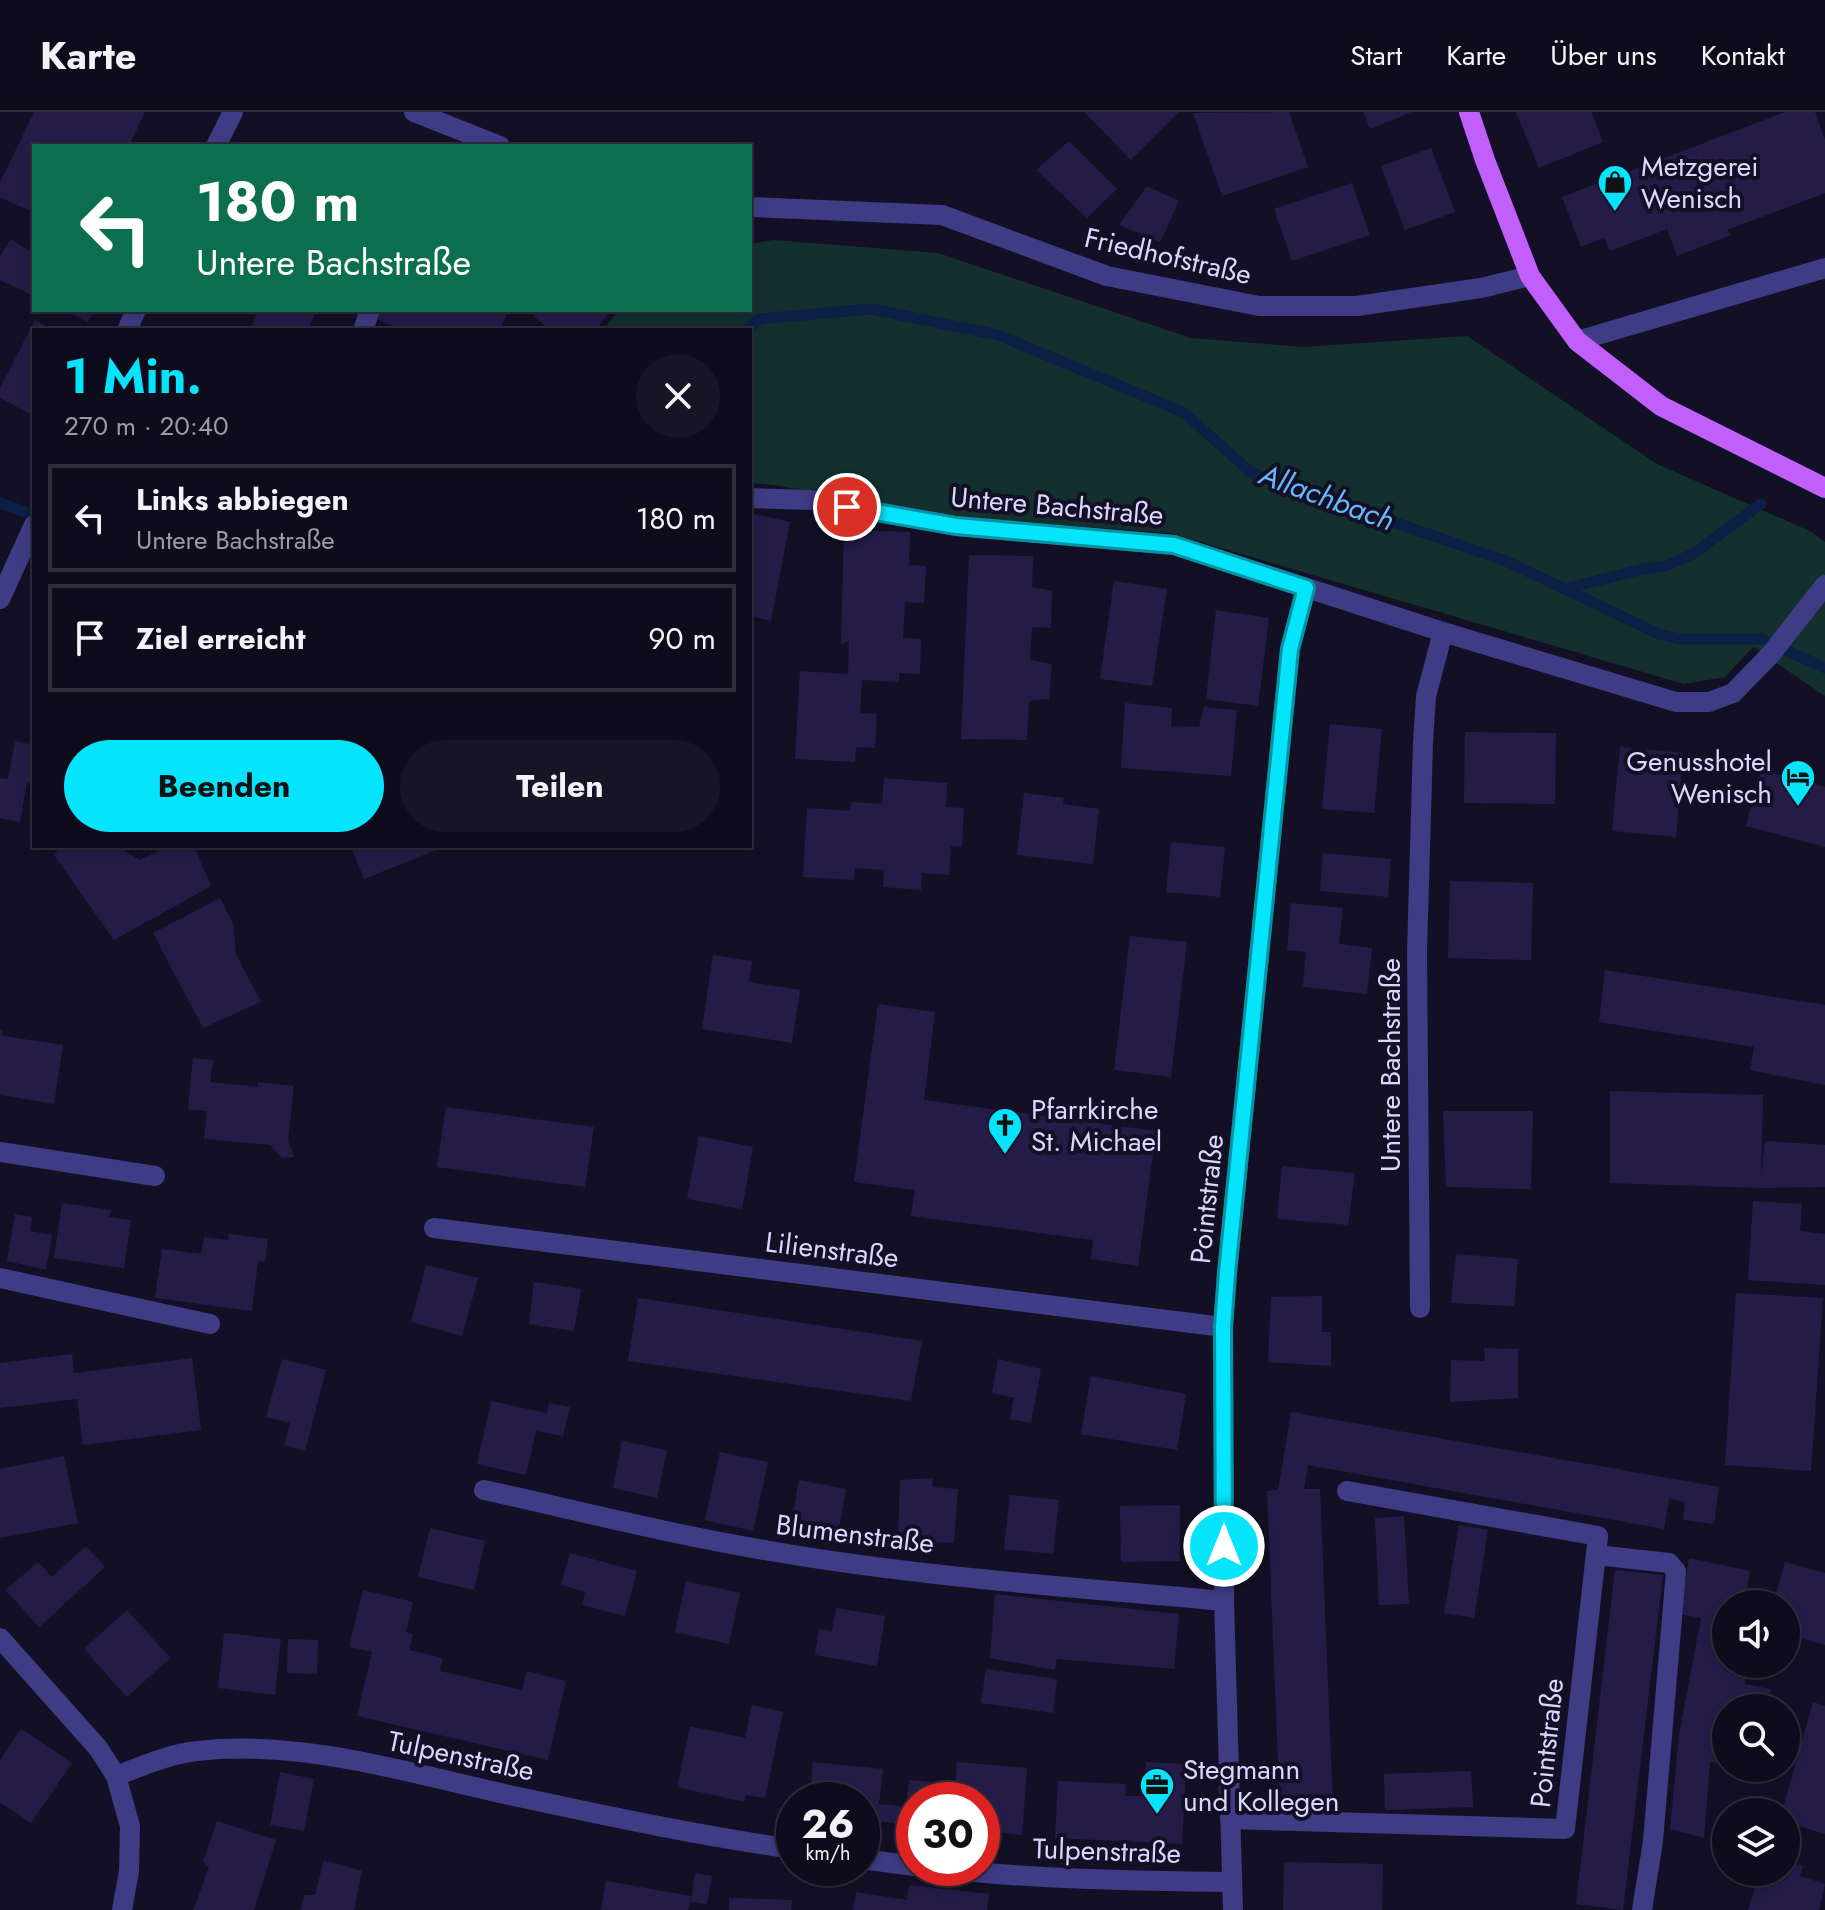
<!DOCTYPE html>
<html lang="de">
<head>
<meta charset="utf-8">
<style>
	:root { --surface:#0e0c1c; --page:#171525; --text:#f1f3f6; --muted:#9b9ba3; --line:#2e2c3b; --accent:#05e4fa }
	body { margin:0; font-family:Jost,sans-serif; background:var(--page); color:var(--text); height:100vh; display:flex; flex-direction:column; font-size:30px; white-space:nowrap }
	* { box-sizing:border-box; margin:0 }
	p { font-size:26px; color:var(--muted) }
	.icon { flex:none; width:44px; height:44px; fill:none; stroke:currentColor; stroke-width:2; stroke-linecap:round; stroke-linejoin:round }
	.map { position:relative; flex:1; overflow:hidden }
	.details { position:absolute; left:32px; top:216px; width:720px; height:520px; display:flex; flex-direction:column; background:var(--surface); border-radius:0px; box-shadow:0 4px 12px #0003,0 0 0 2px var(--line) }
	.details>* { flex:none }
	.banner { position:absolute; left:32px; top:32px; width:720px; height:168px; border-radius:0px; box-shadow:0 4px 12px #0003,0 0 0 2px var(--line); background:#0b6e4f; color:#fff; overflow:hidden }
	.buttons { position:absolute; left:1712px; top:1478px; display:grid; gap:16px }
	.buttons a { display:grid; place-items:center; width:88px; height:88px; border-radius:50%; background:var(--surface); box-shadow:0 4px 12px #0003,0 0 0 2px var(--line); font-size:40px }
	.speed { position:absolute; left:776px; top:1670px; display:flex; gap:16px; font-size:40px; font-weight:700; text-align:center }
	.speed>* { display:grid; place-content:center; width:104px; height:104px; border-radius:50%; background:var(--surface); box-shadow:0 4px 12px #0003,0 0 0 2px var(--line); line-height:1 }
	.speed small { font-size:20px; font-weight:400 }
	.speed .limit { border:12px solid #d22; background:#fff; color:#111 }
	.pin { position:absolute; display:grid; place-items:center; width:68px; height:68px; color:#fff; margin:-34px; border:4px solid #fff; border-radius:50%; box-shadow:0 2px 8px #0007 }
	.me { position:absolute; width:88px; margin:-44px; rotate:0deg; stroke-linejoin:round; filter:drop-shadow(0 0 6px #0008) }
	.turn { display:flex; align-items:center; gap:28px; height:168px; padding:0 32px; font-size:36px }
	.turn .icon { width:104px; height:104px; stroke-width:2.5 }
	.turn b { display:block; font-size:56px; line-height:68px }
	.round { display:grid; place-items:center; flex:none; width:84px; height:84px; border-radius:42px; background:var(--page) }
	.headline { display:flex; align-items:center; justify-content:space-between; height:136px; padding:0 32px }
	h1 { font-size:48px; font-weight:700; line-height:60px; color:var(--accent) }
	.button { display:flex; gap:16px; margin-top:auto; padding:16px 32px }
	.button a { flex:1; height:92px; border-radius:48px; background:var(--accent); color:#111; font-size:32px; font-weight:700; line-height:92px; text-align:center }
	.button a+a { background:var(--page); color:var(--text) }
	ul { padding:0; list-style:none }
	li { display:flex; align-items:center; gap:24px; height:108px; margin:0 16px 12px; padding:0 16px; border:4px solid var(--line); border-radius:0px }
	li div { flex:1 }
	li b { display:block; font-size:30px }
	li em { font-style:normal }
	header { display:flex; align-items:center; gap:48px; box-sizing:border-box; height:112px; padding:0 40px; background:var(--surface); border-bottom:2px solid var(--line) }
	header strong { font-size:38px }
	nav { display:flex; gap:44px; margin-inline-start:auto; font-size:28px }
	.map>svg:first-child { display:block }
	.green { fill:#13302f }
	.lines { fill:none; stroke-linecap:round; stroke-linejoin:round }
	.stream { stroke:#0b2044; stroke-width:11 }
	.building { fill:#241c47 }
	.minor { stroke:#3e3c84; stroke-width:20 }
	.major { stroke:#c05ffc; stroke-width:20 }
	.route-casing { stroke:#0394a2; stroke-width:20 }
	.route { stroke:#05e4fa; stroke-width:14 }
	.labels { text-anchor:middle; dominant-baseline:central; stroke-width:8; stroke-linejoin:round; paint-order:stroke }
	.poi-label { font-size:28px; fill:#dad6fe; stroke:#131026; text-anchor:start }
	.street-label { font-size:28px; fill:#dad6fe; stroke:#131026 }
	.water-label { font-size:30px; font-style:italic; fill:#66b8fc; stroke:#131026 }
</style>
</head>
<body>
<header>
<strong>Karte</strong>
<nav><a>Start</a><a>Karte</a><a>Über uns</a><a>Kontakt</a></nav>
</header>
<div class="map">
<svg width="1825" height="1798" viewBox="0 0 1825 1798">
	<rect width="100%" height="100%" fill="#131026"/>
	<path class="green" d="M773,128l165,13 253,85 113,9 163,-11 190,128 155,68 13,10v154l-72,-49 -28,30 -41,7 -514,-151 -208,-15 -189,-33 -23,-2v-153h-147l16,-20h131v-66z"/>
	<g class="lines">
		<g class="stream">
			<path d="M746,218l14,-11 111,-10 127,26 185,77 69,61 254,88 153,73 21,5h82l63,29"/>
			<path d="M0,391l34,12"/>
			<path d="M1564,477l79,-20 23,-3 27,-12 68,-50"/>
		</g>
	</g>
	<g class="building">
		<path d="M34,0h111l-16,34h-95v67l-34,-16v-14z"/>
		<path d="M1084,0h95l-48,48z"/>
		<path d="M1289,0l19,55 -86,29 -29,-83z"/>
		<path d="M1363,0h49l-42,17z"/>
		<path d="M1516,0h75l12,30 -64,26z"/>
		<path d="M1785,0h30l10,28v53l-98,37 4,5 -54,21 -10,-27 -57,22 -6,-13 -23,9 -19,-50z"/>
		<path d="M1069,29l48,48 -30,29 -51,-48z"/>
		<path d="M1431,36l24,64 -50,18 -24,-64z"/>
		<path d="M1352,71l18,52 -78,26 -18,-52z"/>
		<path d="M1147,74l32,15 -19,41 -41,-17z"/>
		<path d="M11,127l23,15v42l-34,-16v-24z"/>
		<path d="M63,198h31l-6,12z"/>
		<path d="M259,198h58l-9,20h-58z"/>
		<path d="M379,198h130l-9,20h-99l-26,-12z"/>
		<path d="M537,198h74l-15,20h-45l-18,-14z"/>
		<path d="M35,208l19,10h-20v86l-34,-18v-10z"/>
		<path d="M750,401l40,9 -19,99 -21,-5z"/>
		<path d="M844,418l66,2 -1,33 17,1 -2,37 -19,-1 -2,36 18,1 -1,35 -21,-1v9l-37,-2 -2,33 17,1 -2,34 -19,-1 -1,15 -60,-3 5,-88 48,3 1,-33 -8,3z"/>
		<path d="M969,443l64,1 -1,31 20,4 -1,37 -19,-1 -2,33 22,4 -3,35 -20,2 -2,39 -66,-1z"/>
		<path d="M1114,469l53,8 -15,97 -52,-7z"/>
		<path d="M1216,498l53,8 -11,88 -52,-7z"/>
		<path d="M1125,591l47,5 -1,18 28,1 5,-20 33,3 -6,66 -110,-8z"/>
		<path d="M32,612l2,60 -7,-1 -7,39 -20,-4v-40l8,1 7,-38 14,3z"/>
		<path d="M1330,612l52,5 -8,84 -52,-4z"/>
		<path d="M1465,620l91,1 -1,71 -91,-1z"/>
		<path d="M1620,635l63,6 -7,84 -64,-6z"/>
		<path d="M1761,658l64,17v60l-79,-21z"/>
		<path d="M884,666l63,5 -1,24 18,1 -2,39 -11,-1 -2,29 -27,-2 -1,17 -38,-3 1,-17 -29,-2 -1,12 -51,-3 4,-69 43,3 1,-9 31,2z"/>
		<path d="M1024,681l40,5 -1,6 36,5 -6,55 -76,-9z"/>
		<path d="M1171,730l54,5 -5,50 -54,-5z"/>
		<path d="M61,734h58l20,14 31,-14h24l17,40 -97,54 -60,-85z"/>
		<path d="M351,734h95l-82,33z"/>
		<path d="M1323,741l68,6 -3,38 -68,-6z"/>
		<path d="M1450,769l83,2 -2,77 -83,-2z"/>
		<path d="M220,786l13,25 3,31 25,48 -58,26 -50,-95z"/>
		<path d="M1291,791l52,5 -4,36 33,4 -5,46 -64,-7 3,-35 -19,-2z"/>
		<path d="M1130,824l57,6 -16,135 -57,-7z"/>
		<path d="M713,843l39,6 -3,21 51,8 -8,53 -90,-14z"/>
		<path d="M1605,858l220,35v80l-75,-15 4,-23 -155,-25z"/>
		<path d="M878,892l57,8 -11,88 232,31 -18,135 -47,-7 2,-19 -182,-24 4,-26 -61,-8z"/>
		<path d="M0,918h3v6l60,9 -9,59 -54,-9z"/>
		<path d="M193,946l20,2 -3,22 48,5v-5l36,4 -6,54 6,17 -12,1 -12,-13 -66,-6 3,-28 -19,-2z"/>
		<path d="M1610,979l153,4 -2,80 4,-34 60,4v42l-64,1 -151,-5z"/>
		<path d="M446,995l148,20 -9,60 -148,-20z"/>
		<path d="M1443,999h90l-2,78 -85,-2z"/>
		<path d="M699,1024l54,11 -11,62 -55,-10z"/>
		<path d="M1282,1054l73,7 -7,52 -71,-6z"/>
		<path d="M1753,1089l49,3 -2,27 25,3v51l-77,-5z"/>
		<path d="M62,1091l49,7 -2,7 22,3 -7,48 -70,-10z"/>
		<path d="M15,1102l17,3 -2,14 22,4 -6,35 -39,-9z"/>
		<path d="M229,1122l39,5 -3,23 -7,-1 -6,50 -97,-13 7,-49 39,5 3,-17 24,3z"/>
		<path d="M1456,1142l62,5 -4,47 -63,-3z"/>
		<path d="M426,1153l52,13 -16,58 -51,-14z"/>
		<path d="M534,1170l47,7 -7,42 -45,-7z"/>
		<path d="M1736,1181l87,5 -12,173 -86,-6z"/>
		<path d="M1322,1184v36h9v34l-63,-4 3,-65z"/>
		<path d="M638,1186l284,43 -11,60 -283,-40z"/>
		<path d="M1484,1236l34,1v49l-68,4 1,-42 34,1z"/>
		<path d="M72,1242l2,19 118,-15 9,72 -118,15 -6,-46 -77,9v-45z"/>
		<path d="M282,1247l44,11 -21,81 -21,-6 6,-22 -24,-6z"/>
		<path d="M998,1247l43,10 -10,54 -21,-4 4,-21 -22,-5z"/>
		<path d="M1091,1264l95,18 -9,56 -96,-16z"/>
		<path d="M491,1289l56,12 2,-10 21,4 -7,29 -27,-5 -10,44 -49,-11z"/>
		<path d="M1291,1300l428,75 -5,37 -31,-4 2,-18 -16,-3 -5,30 -356,-64 -4,24h16l13,318 -53,2 -13,-318 11,-1z"/>
		<path d="M622,1329l45,9 -10,48 -44,-10z"/>
		<path d="M720,1340l48,10 -15,69 -48,-11z"/>
		<path d="M64,1344l14,67 -78,15v-69z"/>
		<path d="M933,1366l-1,9 26,2 -4,54 -56,-2 2,-61z"/>
		<path d="M799,1368l47,9 -9,52 -47,-9z"/>
		<path d="M1010,1383l49,5 -6,54 -49,-5z"/>
		<path d="M1180,1393v56l-59,1 -1,-56z"/>
		<path d="M1404,1404l5,88 -30,1 -4,-87z"/>
		<path d="M1459,1413l29,5 -14,88 -30,-5z"/>
		<path d="M430,1416l55,13 -11,49 -56,-13z"/>
		<path d="M86,1434l19,21 -66,60 -33,-37 32,-28 14,15z"/>
		<path d="M570,1441l67,18 -12,45 -43,-11 3,-13 -24,-7z"/>
		<path d="M1689,1446l61,13 -3,17 16,3 -3,13h-34v60h23l-4,20 26,5 -4,19h-41v56l-16,-2 -6,76 -34,-9 9,-94 22,-117 -21,-4z"/>
		<path d="M1785,1450l40,11v72l-39,-11v-30h-13z"/>
		<path d="M1615,1458l48,5 -40,335 -47,-6z"/>
		<path d="M686,1469l54,12 -11,51 -54,-12z"/>
		<path d="M363,1478l50,12 -7,30 7,2 -4,16 34,8 -3,13 82,19 5,-19 39,10 -18,79 -191,-44 15,-64 -23,-5z"/>
		<path d="M995,1482l184,20 -5,55 -117,-10 -2,11 -65,-12z"/>
		<path d="M836,1496l49,8 -8,50 -62,-11 4,-26 13,2z"/>
		<path d="M127,1498l43,48 -43,39 -43,-48z"/>
		<path d="M224,1521l57,6 -6,56 -57,-7z"/>
		<path d="M288,1527l30,1 -1,34 -30,-1z"/>
		<path d="M986,1557l71,10 -4,34 -72,-10z"/>
		<path d="M1813,1590l12,4v128l-39,-12v-10h-4z"/>
		<path d="M752,1593l31,7 -18,86 -19,-3 -2,7 -67,-15 13,-61 55,12z"/>
		<path d="M21,1617l51,34 -41,60 -31,-21v-42z"/>
		<path d="M813,1650l70,7 -4,35 27,3 3,-27 21,2 -2,18h-14v30l-11,-1 1,-5 -27,-3v6l-15,-2v-25h-53z"/>
		<path d="M957,1650l70,6 -5,67 -40,-4v-31h-28z"/>
		<path d="M1146,1650l40,2 -4,80 -127,-6 3,-57 68,3 -1,12h19z"/>
		<path d="M1471,1659l2,36 -88,3 -1,-36z"/>
		<path d="M280,1660l34,7 -10,52 -34,-6z"/>
		<path d="M217,1709l59,19 -22,70h-61l16,-43 -6,-5z"/>
		<path d="M324,1748l38,11 -8,39h-53l3,-15h11z"/>
		<path d="M1786,1749l17,5 -3,10 25,8 -6,26h-71l12,-38h26z"/>
		<path d="M1284,1750l99,2 -1,46h-99z"/>
		<path d="M695,1761l17,3 -5,28 -16,-2z"/>
		<path d="M606,1769l85,15 -3,14h-87z"/>
		<path d="M909,1773l80,9 -2,16h-134l3,-18 51,8z"/>
		<path d="M729,1786l63,2 -1,10h-62z"/>
	</g>
	<g class="lines">
		<g class="minor">
			<path d="M414,0l86,34"/>
			<path d="M216,34l17,-34"/>
			<path d="M750,95l192,8 165,61 152,30h98l124,-18 49,-12"/>
			<path d="M127,218l9,-20"/>
			<path d="M363,218l7,-20"/>
			<path d="M1577,229l248,-73"/>
			<path d="M750,386l61,2 145,26 218,19 269,87 233,70h33l24,-9 38,-39 54,-69"/>
			<path d="M0,487l34,-74"/>
			<path d="M0,1040l155,24"/>
			<path d="M434,1116l789,99"/>
			<path d="M0,1166l210,46"/>
			<path d="M1420,1196l-3,-356 6,-209 3,-47 17,-64"/>
			<path d="M484,1378c95,21 190,45 286,61 150,26 302,36 454,50"/>
			<path d="M1596,1443l73,8 7,8 -23,270 -11,69"/>
			<path d="M0,1526l98,110 18,28 14,50 -1,45 -7,39"/>
			<path d="M116,1664c26,-10 53,-22 81,-25 106,-12 215,23 317,45 93,20 186,40 280,53"/>
			<path d="M1230,1707l335,10 33,-293 -251,-45"/>
			<path d="M862,1747l52,7"/>
			<path d="M933,1756c99,11 199,13 299,14"/>
			<path d="M1233,1798l-9,-309 -1,-274 4,-54 63,-624 16,-61"/>
		</g>
		<path class="major" d="M1469,0l16,48 45,116 47,65 84,65 164,82"/>
	</g>
	<g class="lines">
		<g class="route-casing">
			<path id="route" d="M847,395l109,19 218,19 132,43 -16,61 -63,624 -4,54 1,219"/>
		</g>
		<use href="#route" class="route"/>
	</g>
	<defs>
		<g id="shop-pin" transform="scale(1.8)"><path d="M0 17L-7.5 6A9.5 9.5 0 1 1 7.5 6Z" fill="#05e4fa" stroke="#131026"/><path d="M-5-2.5h2.3a2.7 3.5 0 0 1 5.4 0H5L5.5 6h-11ZM-1.5-2.5h3a1.5 2.3 0 0 0-3 0Z" fill="#111"/></g>
		<g id="hotel-pin" transform="scale(1.8)"><path d="M0 17L-7.5 6A9.5 9.5 0 1 1 7.5 6Z" fill="#05e4fa" stroke="#131026"/><path d="M-6-4.5h1.5V1H6V5H4.5V3h-9V5H-6ZM-4 0a1.8 1.8 0 1 1 3.6 0ZM.5 0V-2.5h3Q6-2.5 6 0Z" fill="#111"/></g>
		<g id="church-pin" transform="scale(1.8)"><path d="M0 17L-7.5 6A9.5 9.5 0 1 1 7.5 6Z" fill="#05e4fa" stroke="#131026"/><path d="M-1.2-6h2.4v3.5h3.3v2.4h-3.3V6h-2.4V-.1h-3.3v-2.4h3.3Z" fill="#111"/></g>
		<g id="office-pin" transform="scale(1.8)"><path d="M0 17L-7.5 6A9.5 9.5 0 1 1 7.5 6Z" fill="#05e4fa" stroke="#131026"/><path d="M-6-3h4V-5.5h4V-3h4V5H-6ZM-1-4.5V-3h2v-1.5ZM-6 0V1H6V0Z" fill="#111"/></g>
	</defs>
	<g fill-rule="evenodd">
		<use href="#shop-pin" x="1615" y="70"/>
		<use href="#hotel-pin" x="1798" y="665"/>
		<use href="#church-pin" x="1005" y="1013"/>
		<use href="#office-pin" x="1157" y="1673"/>
	</g>
	<g class="labels">
		<g class="poi-label">
			<text x="1641" y="54">Metzgerei<tspan x="1641" dy="32">Wenisch</tspan></text>
			<text x="1772" y="649" text-anchor="end">Genusshotel<tspan x="1772" dy="32">Wenisch</tspan></text>
			<text x="1031" y="997">Pfarrkirche<tspan x="1031" dy="32">St. Michael</tspan></text>
			<text x="1183" y="1657">Stegmann<tspan x="1183" dy="32">und Kollegen</tspan></text>
		</g>
		<g class="street-label">
			<text transform="translate(1168 144) rotate(13)">Friedhofstraße</text>
			<text transform="translate(1057 394) rotate(5)">Untere Bachstraße</text>
			<text transform="translate(1390 953) rotate(-90)">Untere Bachstraße</text>
			<text transform="translate(1207 1087) rotate(-84)">Pointstraße</text>
			<text transform="translate(832 1138) rotate(7)">Lilienstraße</text>
			<text transform="translate(855 1422) rotate(7)">Blumenstraße</text>
			<text transform="translate(1547 1631) rotate(-84)">Pointstraße</text>
			<text transform="translate(461 1644) rotate(12)">Tulpenstraße</text>
			<text transform="translate(1107 1739) rotate(2)">Tulpenstraße</text>
		</g>
		<g class="water-label">
			<text transform="translate(1327 385) rotate(20)">Allachbach</text>
		</g>
	</g>
</svg>
<div class="buttons">
<a><svg class="icon" aria-label="sound" viewBox="0 0 24 24"><path d="M4 9h4l5-4v14l-5-4H4zM17 9q2 3 0 6"/></svg></a>
<a><svg class="icon" aria-label="search" viewBox="0 0 24 24"><circle cx="10" cy="10" r="6"/><path d="M15 15l6 6"/></svg></a>
<a><svg class="icon" aria-label="layers" viewBox="0 0 24 24"><path d="M12 4l9 5-9 5-9-5zM3 14l9 5 9-5"/></svg></a>
</div>
<div class="speed"><div>26<small>km/h</small></div><div class="limit">30</div></div>
<div class="pin" style="left:847px;top:395px;background:#d93025"><svg class="icon" aria-label="arrive" viewBox="0 0 24 24"><path d="M6 21V4h12l-3 4 3 4H6"/></svg></div>
<svg class="me" style="left:1224px;top:1434px" viewBox="-20 -20 40 40"><circle r="17" fill="#05e4fa" stroke="#fff" stroke-width="3"/><path d="M0-11L8 9 0 5-8 9z" fill="#fff"/></svg>
<div class="banner">
<div class="turn"><svg class="icon" aria-label="left" viewBox="0 0 24 24"><path d="M17 20v-9H6M10 6l-5 5 5 5"/></svg><div><b>180 m</b>Untere Bachstraße</div></div>
</div>
<section class="details">
<div class="headline"><div><h1>1 Min.</h1><p>270 m · 20:40</p></div><a class="round"><svg class="icon" aria-label="close" viewBox="0 0 24 24"><path d="M6 6l12 12M18 6L6 18"/></svg></a></div>
<ul>
<li><svg class="icon" aria-label="left" viewBox="0 0 24 24"><path d="M17 20v-9H6M10 6l-5 5 5 5"/></svg><div><b>Links abbiegen</b><p>Untere Bachstraße</p></div><em>180 m</em></li>
<li><svg class="icon" aria-label="arrive" viewBox="0 0 24 24"><path d="M6 21V4h12l-3 4 3 4H6"/></svg><div><b>Ziel erreicht</b></div><em>90 m</em></li>
</ul>
<div class="button"><a>Beenden</a><a>Teilen</a></div>
</section>
</div>
</body>
</html>
